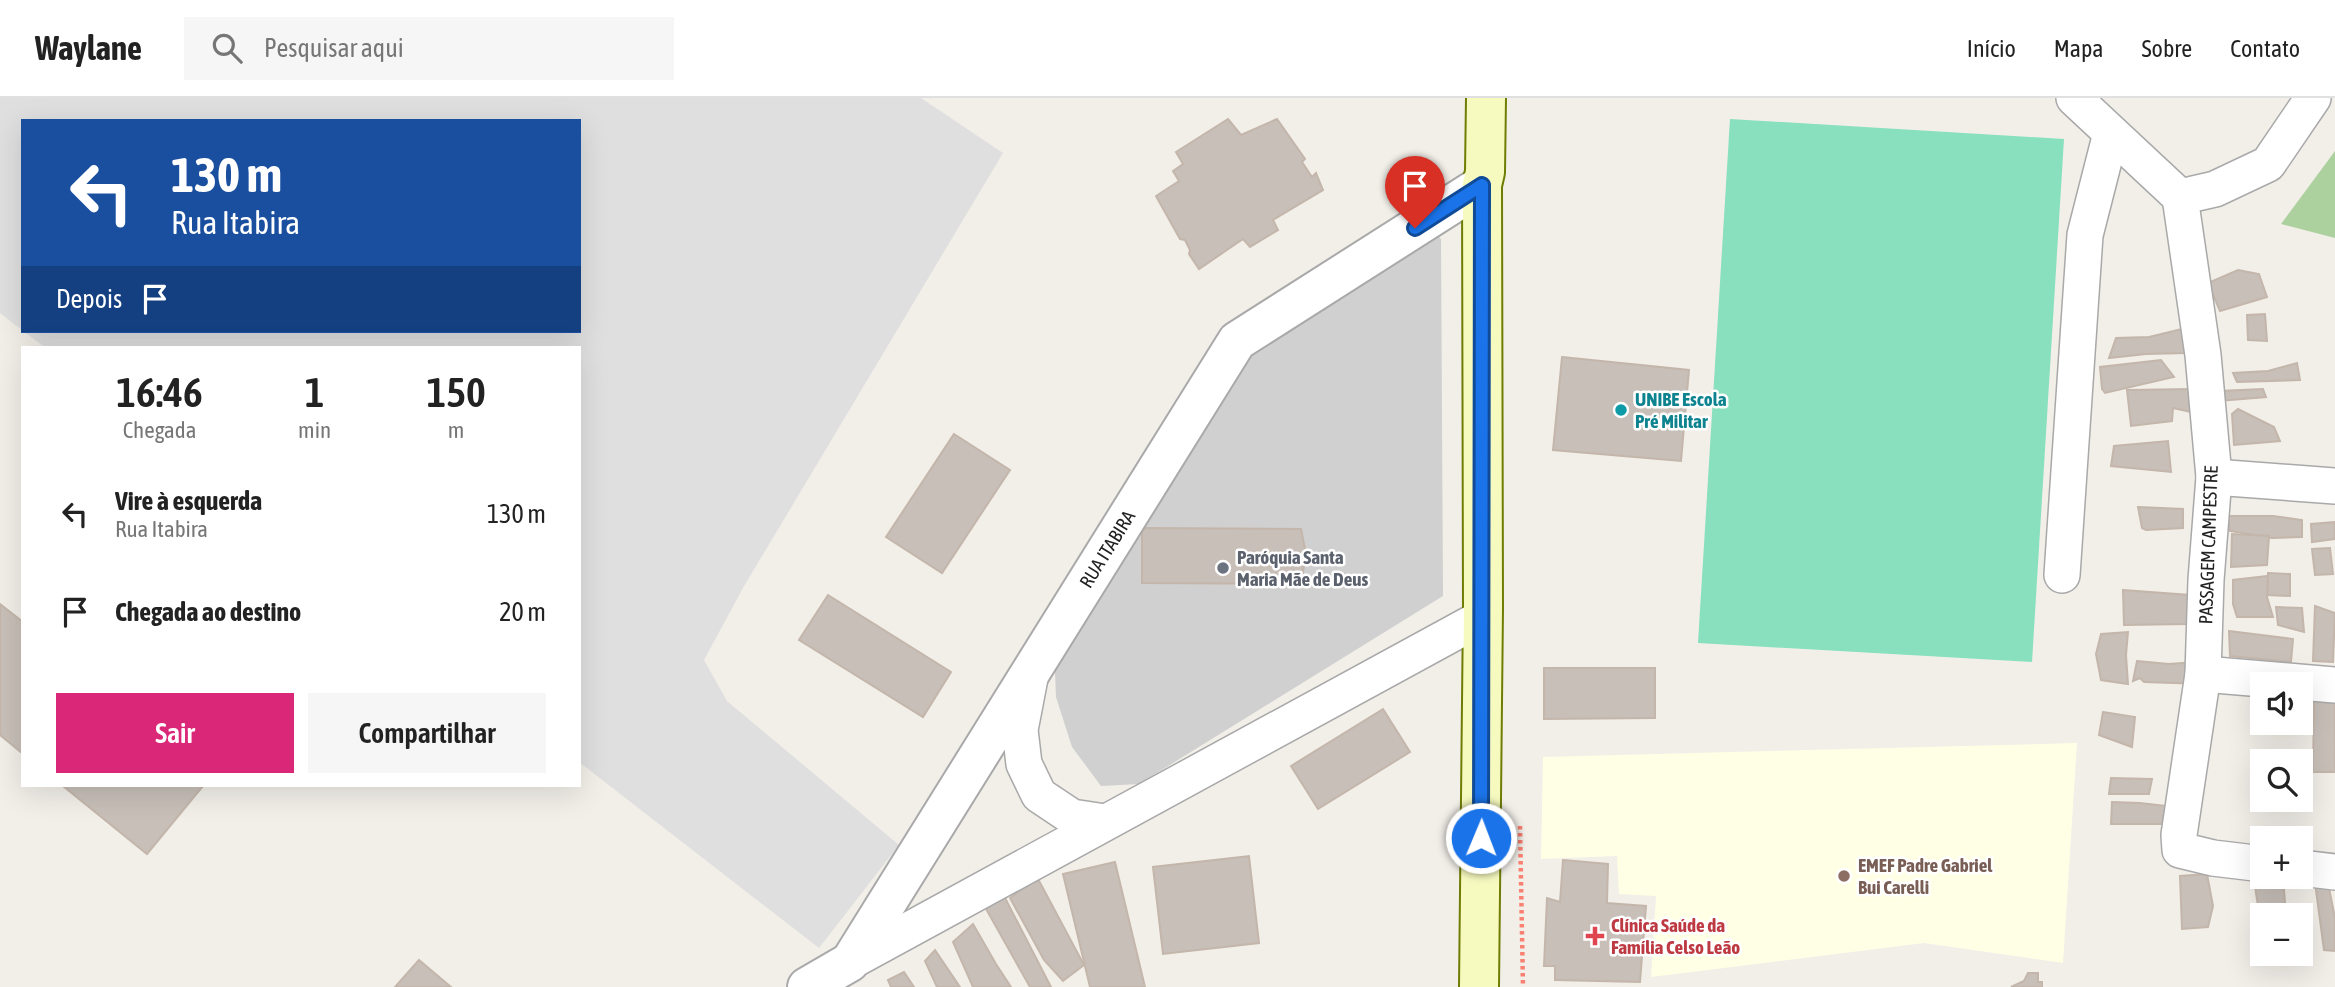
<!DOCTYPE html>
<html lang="pt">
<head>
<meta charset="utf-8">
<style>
	:root { --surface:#fff; --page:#f6f6f6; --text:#222; --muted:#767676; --line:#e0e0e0; --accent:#db2777 }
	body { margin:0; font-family:"Asap Condensed",sans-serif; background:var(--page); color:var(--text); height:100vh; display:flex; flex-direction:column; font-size:26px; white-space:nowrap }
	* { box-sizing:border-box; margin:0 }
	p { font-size:23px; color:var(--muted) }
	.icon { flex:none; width:38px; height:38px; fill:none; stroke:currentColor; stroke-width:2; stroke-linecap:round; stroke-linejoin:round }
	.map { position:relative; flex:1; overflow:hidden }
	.details { position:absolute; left:21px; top:248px; width:560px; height:441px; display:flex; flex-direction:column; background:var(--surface); border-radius:0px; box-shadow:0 7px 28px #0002 }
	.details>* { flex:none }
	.top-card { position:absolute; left:21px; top:21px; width:560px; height:214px; border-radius:0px; box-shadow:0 7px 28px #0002; background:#1a4fa0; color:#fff; overflow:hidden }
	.controls { position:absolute; left:2250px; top:574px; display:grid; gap:14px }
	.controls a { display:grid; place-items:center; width:63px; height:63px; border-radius:0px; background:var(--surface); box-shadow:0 7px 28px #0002; font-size:35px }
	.pin { position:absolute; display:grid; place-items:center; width:60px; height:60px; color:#fff; margin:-72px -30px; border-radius:50% 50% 50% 0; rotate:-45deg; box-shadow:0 0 7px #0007 }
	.pin .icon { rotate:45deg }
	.me { position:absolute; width:77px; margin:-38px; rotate:1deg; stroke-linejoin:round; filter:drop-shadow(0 0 5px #0008) }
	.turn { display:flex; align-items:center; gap:24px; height:147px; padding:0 35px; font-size:32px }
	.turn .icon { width:91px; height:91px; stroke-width:2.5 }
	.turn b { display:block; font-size:49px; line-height:60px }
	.then { display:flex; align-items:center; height:66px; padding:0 35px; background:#0003; gap:14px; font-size:26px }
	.eta { display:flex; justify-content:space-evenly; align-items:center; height:119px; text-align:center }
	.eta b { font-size:42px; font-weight:600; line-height:49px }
	.button { display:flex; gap:14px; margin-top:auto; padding:14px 35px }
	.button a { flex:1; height:80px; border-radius:0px; background:var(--accent); color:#fff; font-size:28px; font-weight:600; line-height:80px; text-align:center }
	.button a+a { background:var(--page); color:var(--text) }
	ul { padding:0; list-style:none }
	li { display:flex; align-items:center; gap:21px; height:98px; padding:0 35px }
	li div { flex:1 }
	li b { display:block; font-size:26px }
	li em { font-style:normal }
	header { display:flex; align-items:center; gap:42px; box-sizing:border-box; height:98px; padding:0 35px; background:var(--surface); border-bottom:2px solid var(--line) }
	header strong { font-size:33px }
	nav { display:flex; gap:38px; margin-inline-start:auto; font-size:24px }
	.search { width:490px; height:63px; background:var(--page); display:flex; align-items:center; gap:18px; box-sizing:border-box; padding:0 24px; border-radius:0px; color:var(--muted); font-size:26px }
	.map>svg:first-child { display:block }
	.residential { fill:#e0dfdf }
	.education { fill:#ffffe5 }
	.religious { fill:#d0d0d0 }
	.forest { fill:#add19e }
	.pitch { fill:#88e0be }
	.building { fill:#c7bfb8; stroke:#c4b6ab; stroke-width:2 }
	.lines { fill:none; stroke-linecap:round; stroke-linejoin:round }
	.minor-casing { stroke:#a9a9a9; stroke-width:38 }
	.tertiary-casing { stroke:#a9a9a9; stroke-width:42 }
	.secondary-casing { stroke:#707d05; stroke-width:42 }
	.path { stroke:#fa8072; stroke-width:4.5; stroke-dasharray:3.5 3.5; stroke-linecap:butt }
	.minor { stroke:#fff; stroke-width:35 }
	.tertiary { stroke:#fff; stroke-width:38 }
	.secondary { stroke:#f7fabf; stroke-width:38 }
	.route-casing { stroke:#114b97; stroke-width:18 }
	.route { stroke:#1a73e8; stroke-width:12 }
	.culture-dot { fill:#0f9aa8; stroke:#fff; stroke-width:2.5 }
	.worship-dot { fill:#6b7280; stroke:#fff; stroke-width:2.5 }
	.education-dot { fill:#8d6e63; stroke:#fff; stroke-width:2.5 }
	.health-dot { fill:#e0444e; stroke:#fff; stroke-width:2.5 }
	.labels { text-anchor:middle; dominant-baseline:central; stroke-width:5; stroke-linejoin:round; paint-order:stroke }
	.culture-label { font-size:19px; font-weight:bold; fill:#0d838f; stroke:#fff; text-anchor:start }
	.street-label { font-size:19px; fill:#222; stroke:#fff }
	.worship-label { font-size:19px; font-weight:bold; fill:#5b616d; stroke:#fff; text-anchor:start }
	.education-label { font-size:19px; font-weight:bold; fill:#785e54; stroke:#fff; text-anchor:start }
	.health-label { font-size:19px; font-weight:bold; fill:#be3a42; stroke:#fff; text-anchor:start }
</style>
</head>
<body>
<header>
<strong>Waylane</strong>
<div class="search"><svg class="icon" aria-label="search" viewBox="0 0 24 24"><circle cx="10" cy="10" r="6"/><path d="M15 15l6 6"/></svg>Pesquisar aqui</div>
<nav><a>Início</a><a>Mapa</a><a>Sobre</a><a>Contato</a></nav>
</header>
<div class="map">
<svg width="2335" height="889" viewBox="0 0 2335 889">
	<rect width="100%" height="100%" fill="#f2efe9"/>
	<path class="residential" d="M0,0h921l82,55 -260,435 -39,72 23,41 172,144 -80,103 -240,-186v-414h-533l-23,-17h556v-210h-556v210l-23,-18z"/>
	<path class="education" d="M2077,645l-14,220 -139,-20 -273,34 5,-81 -37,-2 -2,-38 -76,3 2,-102z"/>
	<path class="religious" d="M1431,130l10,11 2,357 -304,188 -38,2 -29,-39 -16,-50 -2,-49 176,-273 66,-61z"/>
	<path class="forest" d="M2335,53v87l-54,-14z"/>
	<path class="pitch" d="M1730,21l334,20 -32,523 -334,-19z"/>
	<g class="building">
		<path d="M1228,21l13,16 36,-16 28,40 -3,3 10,15 4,-4 7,17 -50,30 5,10 -28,17 -7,-8 -44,30 -10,-15 1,-4 -5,-10 -5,-1 -24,-43 23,-15 -6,-10 10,-7 -7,-12z"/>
		<path d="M2238,172l21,4 8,23 -47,14 -12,-28z"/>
		<path d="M2265,216l2,27 -19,-1 -1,-25z"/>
		<path d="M2186,230l1,25 -41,1 -37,4 7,-20 33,-1z"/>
		<path d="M1562,259l127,13 -8,91 -128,-11z"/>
		<path d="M2161,262l13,17 -69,16 -3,-4 -2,-22z"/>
		<path d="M2297,265l3,17 -63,2 -4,-9 35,-2z"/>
		<path d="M2192,291l-1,23 -18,-4 -1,13 -41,5 -4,-36z"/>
		<path d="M2263,291l3,8 -47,4v-10z"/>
		<path d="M2238,311l36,18 6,14 -46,4 -2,-31z"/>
		<path d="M954,336l56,36 -68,103 -56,-36z"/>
		<path d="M2168,343l3,31 -60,-6 3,-20z"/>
		<path d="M2138,409l45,2v19l-37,2 -4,-2z"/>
		<path d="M2230,418h43l29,4v17l-30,1 -42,-7 -2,-12z"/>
		<path d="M2335,424v17l-23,3 -1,-18z"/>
		<path d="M1142,430l159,1 5,25 -5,30 -159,-1z"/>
		<path d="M2232,436l37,2 -2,29 -36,2z"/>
		<path d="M2330,450l3,26 -18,1 -3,-26z"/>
		<path d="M2268,475l22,1v22l-23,-1z"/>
		<path d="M2268,478l-1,21 6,20h-36l-4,-13v-24z"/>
		<path d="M2123,492l67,5 -2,29 -64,1z"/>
		<path d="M828,497l123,77 -28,45 -124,-77z"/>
		<path d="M0,506l23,18v132l-23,-19z"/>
		<path d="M2315,508l20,7 -2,49 -20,-1z"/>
		<path d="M2276,509l26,1 2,24 -26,-7z"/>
		<path d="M2229,533l64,8 -2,23 -61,-6z"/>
		<path d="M2128,534l-2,23 2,29 -27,-4 -5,-26 5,-20z"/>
		<path d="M2137,563l32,3 26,-2 7,22 -58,-2 -4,-4 -7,3z"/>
		<path d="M1544,570h111v50l-111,1z"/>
		<path d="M2335,601v73h-22l1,-72z"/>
		<path d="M1383,611l27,43 -92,57 -27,-43z"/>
		<path d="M2103,614l32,5 -3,30 -33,-12z"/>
		<path d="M2111,680l41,1 -3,15h-40z"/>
		<path d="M63,688h140l-56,68z"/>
		<path d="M2112,704l28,1 27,3 -5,18h-51z"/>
		<path d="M1249,758l10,87 -96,11 -10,-87z"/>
		<path d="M1563,762l45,4 -1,39 39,3 -6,76 -85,-2v-14h-11l3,-68 13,4z"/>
		<path d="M1115,764l30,125h-55l-27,-113z"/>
		<path d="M2252,770l11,9h20l3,38h-23v24h-5l1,-27z"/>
		<path d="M2207,776l6,32 -5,21 -26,2 -2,-53z"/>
		<path d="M1037,779l47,88 -21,16 -19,-21 -34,-62z"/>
		<path d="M2327,780l8,40v33l-11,-1 -9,-67z"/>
		<path d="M1003,796l48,93h-21l-49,-87z"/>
		<path d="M973,826l23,40 15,23h-38l-20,-45z"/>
		<path d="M935,852l25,37h-23l-12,-26z"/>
		<path d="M419,862l32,27h-56z"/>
		<path d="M904,874l10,15h-23l-3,-7z"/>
		<path d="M2028,875h10v9h4v5h-31l13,-6z"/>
	</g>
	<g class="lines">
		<g class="minor-casing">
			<g id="minor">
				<path d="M2074,0l106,99 35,-8 53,-25 45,-66"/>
				<path d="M2180,99l23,158 11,122 -8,103 -3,94 -24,161 1,15 33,8 50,6"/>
				<path d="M2214,379l121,9"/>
				<path d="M2062,477l23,-340 26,-102"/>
				<path d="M2203,576l132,11"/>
				<path d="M1030,580l-10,52 4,34 15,31 33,22 33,5"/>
				<path d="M2301,770l34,4"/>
				<path d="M850,864l633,-345"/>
			</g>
		</g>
		<g class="tertiary-casing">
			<path id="tertiary" d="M807,889l43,-25 387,-621 245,-156"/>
		</g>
		<g class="secondary-casing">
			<path id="secondary" d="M1479,889l4,-379 -1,-423 3,-13 1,-74"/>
		</g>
		<path class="path" d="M1520,728l3,161"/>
		<use href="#minor" class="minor"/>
		<use href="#tertiary" class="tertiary"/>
		<use href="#secondary" class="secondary"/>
	</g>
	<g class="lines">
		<g class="route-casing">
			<path id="route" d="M1415,130l67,-43 -1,653"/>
		</g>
		<use href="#route" class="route"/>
	</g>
	<circle class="culture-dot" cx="1621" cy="312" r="7"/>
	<circle class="worship-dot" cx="1223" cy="470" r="7"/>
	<circle class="education-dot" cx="1844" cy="778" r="7"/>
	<path class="health-dot" d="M1591.5 827.5h7v7h7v7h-7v7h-7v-7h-7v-7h7z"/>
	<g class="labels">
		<g class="culture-label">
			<text x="1635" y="301">UNIBE Escola<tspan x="1635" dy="22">Pré Militar</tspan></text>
		</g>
		<g class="street-label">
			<text transform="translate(2208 447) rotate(-88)">PASSAGEM CAMPESTRE</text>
			<text transform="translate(1107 451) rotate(-58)">RUA ITABIRA</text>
		</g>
		<g class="worship-label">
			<text x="1237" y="459">Paróquia Santa<tspan x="1237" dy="22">Maria Mãe de Deus</tspan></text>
		</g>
		<g class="education-label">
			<text x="1858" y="767">EMEF Padre Gabriel<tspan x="1858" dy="22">Bui Carelli</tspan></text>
		</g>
		<g class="health-label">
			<text x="1611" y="827">Clínica Saúde da<tspan x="1611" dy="22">Família Celso Leão</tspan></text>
		</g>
	</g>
</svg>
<div class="controls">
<a><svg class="icon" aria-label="sound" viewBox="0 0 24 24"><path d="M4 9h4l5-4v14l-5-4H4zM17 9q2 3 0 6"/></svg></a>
<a><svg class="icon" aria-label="search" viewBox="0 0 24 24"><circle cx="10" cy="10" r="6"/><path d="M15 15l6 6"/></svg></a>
<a>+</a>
<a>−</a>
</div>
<div class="pin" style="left:1415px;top:130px;background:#d93025"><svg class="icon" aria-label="arrive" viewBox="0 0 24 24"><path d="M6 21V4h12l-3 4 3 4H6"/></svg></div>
<svg class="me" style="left:1481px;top:740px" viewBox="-20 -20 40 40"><circle r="17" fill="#1a73e8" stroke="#fff" stroke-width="3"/><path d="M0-11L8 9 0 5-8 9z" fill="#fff"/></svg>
<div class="top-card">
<div class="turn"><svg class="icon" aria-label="left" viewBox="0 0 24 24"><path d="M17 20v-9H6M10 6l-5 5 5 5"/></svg><div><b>130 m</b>Rua Itabira</div></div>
<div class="then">Depois<svg class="icon" aria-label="arrive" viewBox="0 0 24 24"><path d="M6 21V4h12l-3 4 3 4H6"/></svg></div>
</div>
<section class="details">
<div class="eta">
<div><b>16:46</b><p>Chegada</p></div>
<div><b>1</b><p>min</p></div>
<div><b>150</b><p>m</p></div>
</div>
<ul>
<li><svg class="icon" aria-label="left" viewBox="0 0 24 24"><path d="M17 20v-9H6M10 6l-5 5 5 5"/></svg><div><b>Vire à esquerda</b><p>Rua Itabira</p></div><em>130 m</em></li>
<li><svg class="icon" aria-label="arrive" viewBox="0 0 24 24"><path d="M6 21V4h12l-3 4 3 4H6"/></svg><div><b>Chegada ao destino</b></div><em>20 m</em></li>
</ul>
<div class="button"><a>Sair</a><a>Compartilhar</a></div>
</section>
</div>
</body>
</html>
